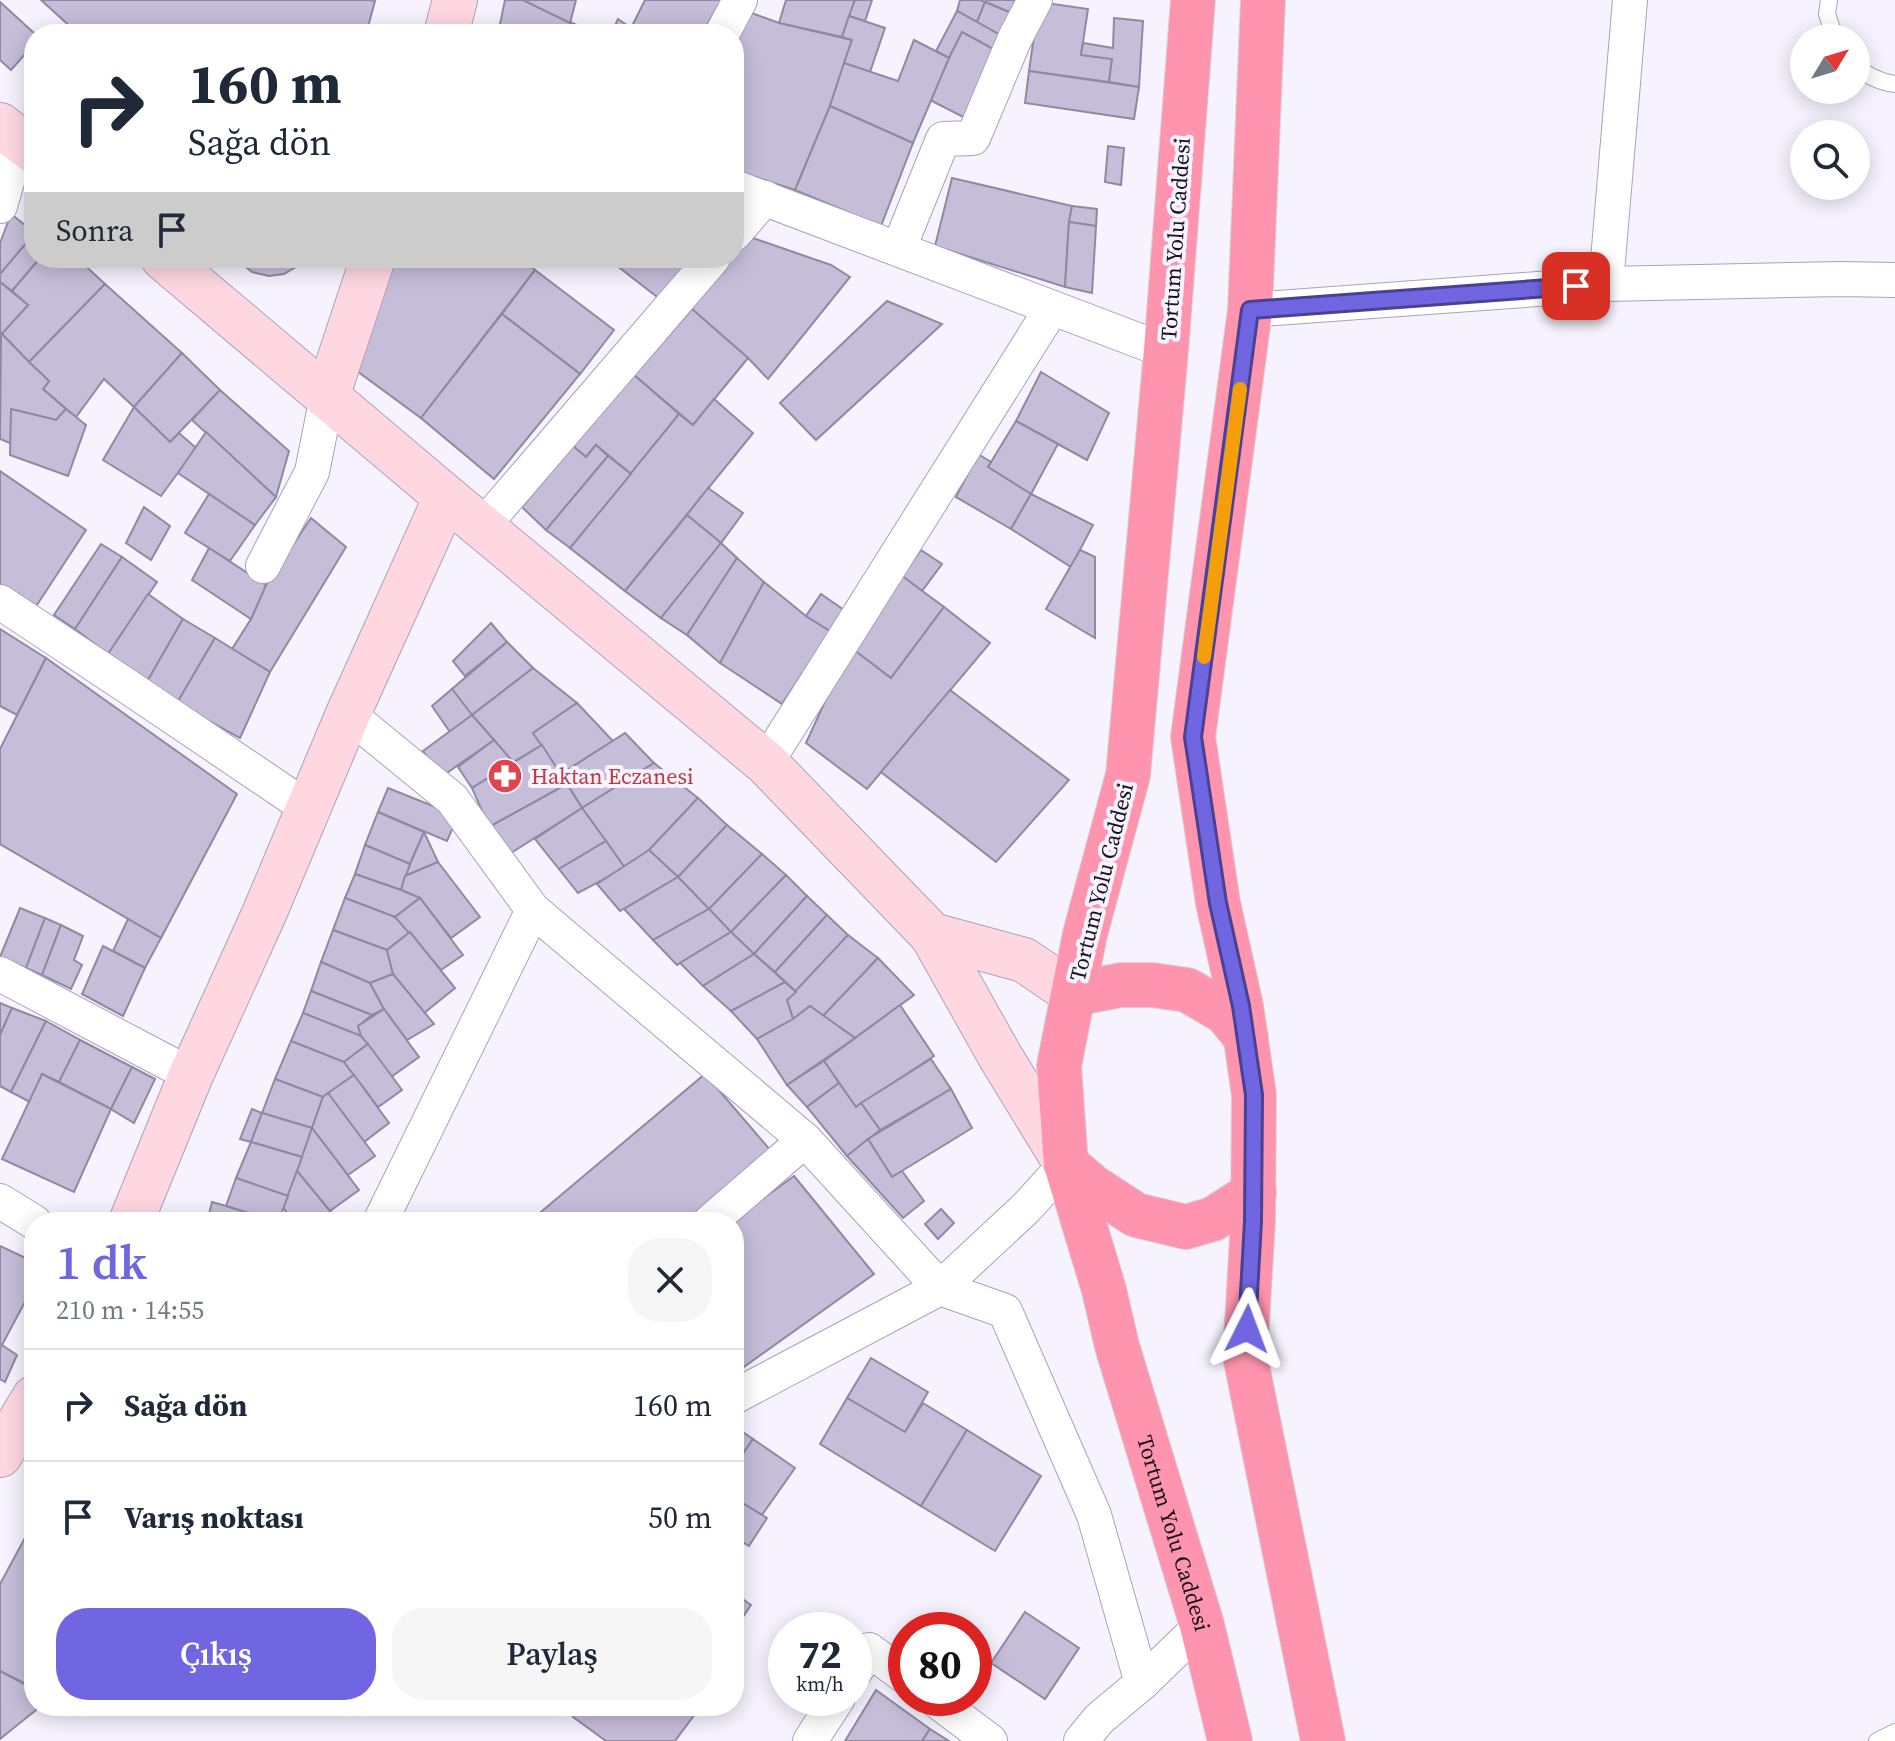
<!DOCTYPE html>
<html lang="tr">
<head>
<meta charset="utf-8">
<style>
	:root { --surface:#fff; --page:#f6f6f7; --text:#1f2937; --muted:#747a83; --line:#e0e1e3; --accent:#7166e1 }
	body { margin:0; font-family:"Source Serif 4",serif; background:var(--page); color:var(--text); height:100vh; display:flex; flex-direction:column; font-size:30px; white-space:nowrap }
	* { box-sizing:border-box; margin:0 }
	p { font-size:26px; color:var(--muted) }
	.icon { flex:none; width:44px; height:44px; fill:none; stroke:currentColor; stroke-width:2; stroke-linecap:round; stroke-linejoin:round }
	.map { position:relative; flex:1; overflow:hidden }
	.side { position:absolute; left:24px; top:1212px; width:720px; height:504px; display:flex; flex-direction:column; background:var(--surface); border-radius:32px; box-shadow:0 4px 20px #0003 }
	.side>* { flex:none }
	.top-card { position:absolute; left:24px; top:24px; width:720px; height:244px; border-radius:32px; box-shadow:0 4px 20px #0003; background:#fff; color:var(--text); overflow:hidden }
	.needle { width:52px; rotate:52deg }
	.tools { position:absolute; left:1790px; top:24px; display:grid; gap:16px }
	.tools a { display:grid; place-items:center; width:80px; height:80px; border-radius:50%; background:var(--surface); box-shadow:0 4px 20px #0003; font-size:40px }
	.speed { position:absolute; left:768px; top:1612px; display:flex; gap:16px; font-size:40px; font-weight:700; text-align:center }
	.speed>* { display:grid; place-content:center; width:104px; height:104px; border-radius:50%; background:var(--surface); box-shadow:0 4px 20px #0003; line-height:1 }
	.speed small { font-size:20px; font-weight:400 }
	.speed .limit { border:12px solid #d22; background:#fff; color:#111 }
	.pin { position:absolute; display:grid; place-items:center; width:68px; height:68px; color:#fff; margin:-34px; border-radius:16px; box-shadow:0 4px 12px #0006 }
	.me { position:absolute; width:88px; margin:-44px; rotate:3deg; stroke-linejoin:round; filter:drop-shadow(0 0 6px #0008) }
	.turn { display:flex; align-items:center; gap:28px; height:168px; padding:0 32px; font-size:36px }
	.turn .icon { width:104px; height:104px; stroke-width:2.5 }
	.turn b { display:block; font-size:56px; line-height:68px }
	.then { display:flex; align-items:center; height:76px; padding:0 32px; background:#0003; gap:16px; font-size:30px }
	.round { display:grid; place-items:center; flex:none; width:84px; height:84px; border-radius:32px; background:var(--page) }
	.head { display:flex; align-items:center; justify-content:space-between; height:136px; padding:0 32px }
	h1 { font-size:48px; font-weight:600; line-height:60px; color:var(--accent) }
	.primary-button { display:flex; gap:16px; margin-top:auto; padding:16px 32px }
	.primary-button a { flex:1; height:92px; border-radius:32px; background:var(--accent); color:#fff; font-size:32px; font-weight:600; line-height:92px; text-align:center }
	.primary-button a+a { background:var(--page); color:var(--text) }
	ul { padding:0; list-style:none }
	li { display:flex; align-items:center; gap:24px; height:112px; padding:0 32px; border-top:2px solid var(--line) }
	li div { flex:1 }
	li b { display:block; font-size:30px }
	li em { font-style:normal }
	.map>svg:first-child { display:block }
	.building { fill:#c6bdd9; stroke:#9188a3; stroke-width:2 }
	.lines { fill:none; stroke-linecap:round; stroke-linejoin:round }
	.service-casing { stroke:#aaa2bd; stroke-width:18 }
	.minor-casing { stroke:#aaa2bd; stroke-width:36 }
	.secondary-casing { stroke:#aaa2bd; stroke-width:46 }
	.trunk-casing { stroke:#d5d4d6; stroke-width:46 }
	.service { stroke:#fff; stroke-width:16 }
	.minor { stroke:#fff; stroke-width:34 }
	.secondary { stroke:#fed7e1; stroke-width:44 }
	.trunk { stroke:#fe94ae; stroke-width:44 }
	.route-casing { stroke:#494292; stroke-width:20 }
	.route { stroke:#7166e1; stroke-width:14 }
	.slow { stroke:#f59e0b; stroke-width:14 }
	.labels { text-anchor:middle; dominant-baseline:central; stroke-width:8; stroke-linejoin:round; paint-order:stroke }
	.street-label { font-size:22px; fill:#15121c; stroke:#f6f2fe }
	.health-label { font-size:22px; fill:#be3a42; stroke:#f6f2fe; text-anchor:start }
</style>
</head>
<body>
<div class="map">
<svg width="1895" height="1741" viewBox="0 0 1895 1741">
	<rect width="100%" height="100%" fill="#f6f2fe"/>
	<g class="building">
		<path d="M41,0h328l6,1 -9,33h-295l3,-4z"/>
		<path d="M505,0h18l73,34h-98z"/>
		<path d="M523,0h53l-6,23z"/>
		<path d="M645,0h76l-19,34h-61l-10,-6z"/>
		<path d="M786,0h69l-13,37 -63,-14z"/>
		<path d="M855,0h17l-7,21 -16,-5z"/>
		<path d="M960,0h20l5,2 -8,20 -20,-11z"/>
		<path d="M986,0h27l6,3 -5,11 -29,-12z"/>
		<path d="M0,2l35,32 -1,10 -23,26 -11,-10z"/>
		<path d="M985,2l29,12 -12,22 -25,-14z"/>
		<path d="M1039,2l49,7 -7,46 31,4 -3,23 -80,-11z"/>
		<path d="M957,11l45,25 -7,14 -33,-18 -13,26 -13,-7z"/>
		<path d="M749,12l30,11 73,17 -22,66 -35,84 -61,-20v-128z"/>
		<path d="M849,16l36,12 -15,44 -26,-9 8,-23 -10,-3z"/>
		<path d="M1114,18l29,3 -4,66 -30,-5 3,-23 -31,-4 2,-12 30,5z"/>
		<path d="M618,19l13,9 10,6h-30z"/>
		<path d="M962,32l33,18 -30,68 -35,-18 19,-42z"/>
		<path d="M914,40l35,18 -36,85 -83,-37 14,-43 54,18z"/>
		<path d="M1029,71l110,16 -5,32 -109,-16z"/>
		<path d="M830,106l83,37 -32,83 -86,-36z"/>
		<path d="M1108,146l16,2 -3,37 -16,-3z"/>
		<path d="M952,178l120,28 -3,16 -4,65 -130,-41z"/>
		<path d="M1072,206l25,3 -1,17 -27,-4z"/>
		<path d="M11,214l23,18v2l-34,40v-31z"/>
		<path d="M1069,222l27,4 -4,67 -27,-6z"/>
		<path d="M34,234v24h6l-28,33 -12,-9v-8z"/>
		<path d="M747,236l84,29 19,12 -82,102 -20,-21 -56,-49 38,-51h4v-5z"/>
		<path d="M40,258h37l28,26 -76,78 -28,-29 27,-28 -16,-14z"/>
		<path d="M235,258h68l-4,7 -15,9 -15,2 -17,-4z"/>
		<path d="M383,258h139l13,12 -114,148 -64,-47z"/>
		<path d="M607,258h94l-36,45z"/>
		<path d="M535,270l79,60 -34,44 -78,-60z"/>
		<path d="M0,282l28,23 -28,31z"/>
		<path d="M105,284l77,69 -48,54 -30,-28 -28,38 -33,-28 6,-8 -20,-19z"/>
		<path d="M887,301l55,23 -126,116 -36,-37z"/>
		<path d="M692,309l56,49 -55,67 -59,-50z"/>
		<path d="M502,314l78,60 -86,105 -73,-61z"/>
		<path d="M1,333l28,29 20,19 -6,8 23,20 -10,11 -45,-11 1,35 -12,-5z"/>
		<path d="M182,353l38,37 -50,52 -36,-35z"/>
		<path d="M1041,372l68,41 -22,47 -71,-39z"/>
		<path d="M634,375l45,39 -48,60 -35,-29 -10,12 -13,-11z"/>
		<path d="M220,390l69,61 -13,46 -84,-77z"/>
		<path d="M714,399l39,34 -128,158 -55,-43 109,-134 14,11z"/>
		<path d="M134,407l36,35 9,-9 17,15 -35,48 -58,-36z"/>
		<path d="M11,409l45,11 10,-11 20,16 -18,51 -58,-21z"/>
		<path d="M1016,421l42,23 -27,50 -43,-27z"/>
		<path d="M206,432l70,65 -21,28 -77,-52z"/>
		<path d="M596,445l12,11 -62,74 -24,-23 51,-61 13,11z"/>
		<path d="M978,454l13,8 -3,5 43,27 -20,35 -55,-32z"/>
		<path d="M608,456l23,18 -61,74 -24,-18z"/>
		<path d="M0,471l86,59 -51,78 -35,-22z"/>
		<path d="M708,488l35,25 -22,30 -34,-28z"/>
		<path d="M209,494l46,31 -25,36 -45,-28z"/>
		<path d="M1031,494l62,31 -22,42 -60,-38z"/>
		<path d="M144,507l26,19 -19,34 -25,-17z"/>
		<path d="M687,515l34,28 -60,75 -36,-27z"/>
		<path d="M311,518l35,29 -76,125 -38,-23 19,-30 15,-34z"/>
		<path d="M721,543l16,15 -50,77 -26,-17z"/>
		<path d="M101,544l21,13 -47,72 -21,-14z"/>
		<path d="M209,548l57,37 -15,34 -59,-39z"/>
		<path d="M921,550l21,14 -20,27 -20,-15z"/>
		<path d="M1080,550l15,7v81l-49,-29z"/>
		<path d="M122,557l35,25 -49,72 -33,-25z"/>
		<path d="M737,558l27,24 -44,81 -33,-28z"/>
		<path d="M902,576l42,31 -53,71 -41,-31z"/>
		<path d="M764,582l42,34 24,15 -48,73 -62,-41z"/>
		<path d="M148,594l35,25 -35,61 -40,-26z"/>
		<path d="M821,594l23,16 -14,21 -24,-15z"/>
		<path d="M944,607l46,36 -123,146 -61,-46 44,-96 41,31z"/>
		<path d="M183,619l32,19 -38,65 -29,-23z"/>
		<path d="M491,623l16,19 -42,34 -12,-15z"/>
		<path d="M0,629l46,29 -29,57 -17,-9z"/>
		<path d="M215,638l55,34 -30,66 -63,-35z"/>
		<path d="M507,642l26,26 -61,47 -20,-26z"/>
		<path d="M46,658l191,136 -76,144 -161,-94v-95z"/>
		<path d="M533,668l44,35 -44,30 9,12 -29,17 -41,-47z"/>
		<path d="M452,689l20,26 -22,17 -18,-26z"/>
		<path d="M950,690l119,90 -73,82 -115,-90z"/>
		<path d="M577,703l36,38 -52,33 -28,-41z"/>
		<path d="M472,715l22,25 -53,37 -18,-26z"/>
		<path d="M625,733l29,30 -72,45 -21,-34z"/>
		<path d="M494,740l19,22 -41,26 -14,-21z"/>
		<path d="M542,745l25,39 -78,43 -17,-39z"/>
		<path d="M654,763l44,35 -49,52 -24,18 -43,-60z"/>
		<path d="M567,784l15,24 -79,50 -14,-31z"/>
		<path d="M388,788l70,28 -11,25 -69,-29z"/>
		<path d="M698,798l29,27 -49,52 -29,-27z"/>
		<path d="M582,808l24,33 -47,28 -24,-30z"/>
		<path d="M378,812l46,20 -14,32 -45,-19z"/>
		<path d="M727,825l35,29 -53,55 -31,-32z"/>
		<path d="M424,832l14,30 -33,14 5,-12z"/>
		<path d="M606,841l19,27 -47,25 -19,-24z"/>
		<path d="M365,845l45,19 -9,26 -46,-16z"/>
		<path d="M649,850l29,27 -58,34 -23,-27z"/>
		<path d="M762,854l24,21 -55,57 -22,-23z"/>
		<path d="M438,862l42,55 -29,21 -31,-40 -19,-8 4,-14z"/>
		<path d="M355,874l46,16 19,8 -25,19 -50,-19z"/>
		<path d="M786,875l21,21 -53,58 -23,-22z"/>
		<path d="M678,877l31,32 -56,31 -29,-31z"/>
		<path d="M807,896l20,19 -52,57 -21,-18z"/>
		<path d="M345,898l50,19 15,15 -23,18 -54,-20z"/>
		<path d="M420,898l43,57 -22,15 -46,-53z"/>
		<path d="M20,908l25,10 -19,50 -26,-11z"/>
		<path d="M709,909l22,23 -54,33 -24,-25z"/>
		<path d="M827,915l21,20 -52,57 -21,-20z"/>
		<path d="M45,918l16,7 -19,50 -16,-7z"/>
		<path d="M128,919l33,19 -16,30 -32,-17z"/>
		<path d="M61,925l22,11 -9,24 8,5 -11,24 -29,-14z"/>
		<path d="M333,930l54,20 6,24 -23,9 -49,-21z"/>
		<path d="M410,932l45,56 -31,25 -31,-39 -6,-24z"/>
		<path d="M731,932l23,22 -51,32 -23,-23z"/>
		<path d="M848,935l30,23 -55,58 -13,-10 -17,13 -6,-19z"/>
		<path d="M103,946l42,22 -22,48 -41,-22z"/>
		<path d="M754,954l31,28 -54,29 -28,-25z"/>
		<path d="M878,958l36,37 -59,43 -32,-22z"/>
		<path d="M321,962l49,21 14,26 -12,6 -61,-24z"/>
		<path d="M393,974l41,50 -27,16 -23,-31 -14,-26z"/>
		<path d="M785,982l11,10 -9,8 6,19 -36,20 -26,-28z"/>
		<path d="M311,991l61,24 -14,11 3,10 -58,-23z"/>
		<path d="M0,1003l12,5 -12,27z"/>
		<path d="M900,1005l34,51 -78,51 -32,-46z"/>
		<path d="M810,1006l45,32 -68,47 -30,-46 36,-20z"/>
		<path d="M12,1008l34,13 -35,71 -11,-6v-51z"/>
		<path d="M384,1009l35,48 -28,20 -30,-41 -3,-10z"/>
		<path d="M303,1013l58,23 7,8 -24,18 -53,-21z"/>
		<path d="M46,1021l34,19 -21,42 -17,-8 -12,28 -19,-10z"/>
		<path d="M80,1040l52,27 -21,42 -52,-27z"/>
		<path d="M291,1041l53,21 10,13 -31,22 -48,-18z"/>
		<path d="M368,1044l34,46 -24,17 -34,-45z"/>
		<path d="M931,1059l20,30 -71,41 -19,-27z"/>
		<path d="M824,1061l15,22 -32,24 -20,-22z"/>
		<path d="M132,1067l23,12 -21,44 -23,-14z"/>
		<path d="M42,1074l69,35 -37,83 -72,-33z"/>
		<path d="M705,1074l66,77 -83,71h-159z"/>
		<path d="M354,1075l35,48 -25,19 -36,-49z"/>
		<path d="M275,1079l48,18 -11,31 -50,-15z"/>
		<path d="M839,1083l17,24 5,-4 19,27 -33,26 -40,-49z"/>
		<path d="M951,1089l21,39 -80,49 -24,-38z"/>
		<path d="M328,1093l47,63 -27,19 -36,-47 11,-31z"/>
		<path d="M252,1109l10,4 -11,29 -11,-3z"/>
		<path d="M262,1113l50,15 -10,29 -51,-15z"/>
		<path d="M312,1128l47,62 -29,21 -33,-40z"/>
		<path d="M868,1139l24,38 10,-6 22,30 -21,17 -56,-62z"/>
		<path d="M251,1142l51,15 -14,39 -52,-18z"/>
		<path d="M297,1171l33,40 10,11h-45l-12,-14z"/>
		<path d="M794,1176l80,98 -140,100v-152h-3z"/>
		<path d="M236,1178l52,18 -10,26 -52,-16z"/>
		<path d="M212,1202l14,4 49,16h-68z"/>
		<path d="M941,1209l13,14 -16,16 -13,-15z"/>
		<path d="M0,1246l34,16v23l-32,60 -2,-1z"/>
		<path d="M2,1345l15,10 -12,27 -5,-3v-31z"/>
		<path d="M871,1358l57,34 -23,40 -58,-34z"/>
		<path d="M847,1398l58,34 18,-29 44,27 -46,76 -101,-62z"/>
		<path d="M734,1426l19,13 -19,28z"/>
		<path d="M967,1430l74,46 -46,75 -74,-45z"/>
		<path d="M753,1439l42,29 -33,47 -28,-17v-31z"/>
		<path d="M734,1498l33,20 -18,28 -15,-9z"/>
		<path d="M33,1523l1,146 -8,15 -26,-13v-87z"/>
		<path d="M734,1593l17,12 -17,25z"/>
		<path d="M1025,1612l54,36 -34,51 -54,-36z"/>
		<path d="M0,1671l34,18v17h7l-41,33z"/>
		<path d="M876,1690l54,39 -8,12h-77z"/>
		<path d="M581,1706h103l11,8 -20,27h-69l-33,-24z"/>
		<path d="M930,1729l19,12h-27z"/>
	</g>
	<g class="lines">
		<g class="service-casing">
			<g id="service">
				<path d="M1829,0l-2,14 8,24"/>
				<path d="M1856,66c11,10 24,16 39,18"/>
				<path d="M1877,1741l18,-9"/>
			</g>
		</g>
		<g class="minor-casing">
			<g id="minor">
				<path d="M722,34l18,-34"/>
				<path d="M734,187l432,164"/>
				<path d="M0,206l19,-66"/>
				<path d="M734,234l31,-36"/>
				<path d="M899,248l44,-109 30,-1 42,-100 20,-38"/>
				<path d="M1606,284l235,-5 54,1"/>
				<path d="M1250,310l356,-26 24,-284"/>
				<path d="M482,527l231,-269"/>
				<path d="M263,566l49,-94 15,-75"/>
				<path d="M0,602l127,84 182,123"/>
				<path d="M348,714l104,85 81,111 272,230 135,148 65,23 89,204 48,168"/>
				<path d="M766,763l286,-455"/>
				<path d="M0,974l191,101"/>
				<path d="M0,1201l34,21"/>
				<path d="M380,1222l153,-312"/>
				<path d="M710,1222l95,-82"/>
				<path d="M734,1397l206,-109 86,-80 40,-44"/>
				<path d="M854,1673l15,-23 37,27"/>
				<path d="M933,1698l57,43"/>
				<path d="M810,1741l28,-43"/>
				<path d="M1081,1741l18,-22 43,-36 60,-58"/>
			</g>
		</g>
		<g class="secondary-casing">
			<g id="secondary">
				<path d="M446,34l9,-34"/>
				<path d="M0,125l34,26"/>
				<path d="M163,258l283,239 320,266 166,172"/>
				<path d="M327,397l46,-139"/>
				<path d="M1066,1164l-66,-108 -68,-121 92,25 50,34"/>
				<path d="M131,1222l60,-147 73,-161 84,-200 98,-217"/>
				<path d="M0,1455l34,-57"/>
			</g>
		</g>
		<g class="trunk-casing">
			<g id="trunk">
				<path id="s1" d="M1193,0l-27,351 -38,424 -43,159 -26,132 7,98 38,126 13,56 85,279 28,116"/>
				<path d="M1263,0l-13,310 -57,427 25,166 23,103 13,89 -1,126 -8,135 78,385"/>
				<path d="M1074,994l47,-9h31l35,5 38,22 21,25"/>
				<path d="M1066,1164l27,23 43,28 50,12 27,-8 41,-26"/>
			</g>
		</g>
		<use href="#service" class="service"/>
		<use href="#minor" class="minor"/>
		<use href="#secondary" class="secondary"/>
		<use href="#trunk" class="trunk"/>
	</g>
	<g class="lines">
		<g class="route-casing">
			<path id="route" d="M1247,1329l6,-108 1,-126 -13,-89 -23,-103 -25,-166 57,-427 326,-24"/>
		</g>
		<use href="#route" class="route"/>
		<path class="slow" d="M1204,657l36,-268"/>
	</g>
	<defs>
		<g id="pharmacy-disc" transform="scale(1.8)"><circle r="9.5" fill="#e0444e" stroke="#f6f2fe"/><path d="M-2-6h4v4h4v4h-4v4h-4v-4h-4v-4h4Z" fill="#fff"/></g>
	</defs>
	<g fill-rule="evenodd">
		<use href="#pharmacy-disc" x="505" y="776"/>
	</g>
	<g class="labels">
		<g class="street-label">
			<text transform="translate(1175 239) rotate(-86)">Tortum Yolu Caddesi</text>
			<text transform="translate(1101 882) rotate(-76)">Tortum Yolu Caddesi</text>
			<text stroke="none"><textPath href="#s1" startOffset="1560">Tortum Yolu Caddesi</textPath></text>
		</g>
		<g class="health-label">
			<text x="531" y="776">Haktan Eczanesi</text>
		</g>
	</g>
</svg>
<div class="tools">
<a><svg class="needle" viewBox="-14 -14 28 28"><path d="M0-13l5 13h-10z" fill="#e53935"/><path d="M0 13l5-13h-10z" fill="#747a83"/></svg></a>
<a><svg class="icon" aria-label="search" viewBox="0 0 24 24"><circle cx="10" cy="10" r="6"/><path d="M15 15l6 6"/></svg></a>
</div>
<div class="speed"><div>72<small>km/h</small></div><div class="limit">80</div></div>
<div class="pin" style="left:1576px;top:286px;background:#d93025"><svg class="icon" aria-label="arrive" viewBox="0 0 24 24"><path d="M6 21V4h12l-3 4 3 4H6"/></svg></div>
<svg class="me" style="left:1247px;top:1329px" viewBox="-20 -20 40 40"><path d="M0-17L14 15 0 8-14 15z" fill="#7166e1" stroke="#fff" stroke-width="4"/></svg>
<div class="top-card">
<div class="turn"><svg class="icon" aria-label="right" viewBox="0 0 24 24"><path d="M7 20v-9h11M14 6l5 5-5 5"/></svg><div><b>160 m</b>Sağa dön</div></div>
<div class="then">Sonra<svg class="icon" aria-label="arrive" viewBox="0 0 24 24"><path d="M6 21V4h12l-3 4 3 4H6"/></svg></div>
</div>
<section class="side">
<div class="head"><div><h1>1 dk</h1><p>210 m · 14:55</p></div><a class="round"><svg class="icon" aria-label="close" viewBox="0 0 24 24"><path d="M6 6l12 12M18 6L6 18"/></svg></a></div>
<ul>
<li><svg class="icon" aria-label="right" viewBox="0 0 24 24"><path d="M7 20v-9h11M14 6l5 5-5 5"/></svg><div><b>Sağa dön</b></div><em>160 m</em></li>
<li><svg class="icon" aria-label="arrive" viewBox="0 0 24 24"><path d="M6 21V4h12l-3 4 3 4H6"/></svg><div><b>Varış noktası</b></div><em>50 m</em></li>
</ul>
<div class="primary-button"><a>Çıkış</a><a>Paylaş</a></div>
</section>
</div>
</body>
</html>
